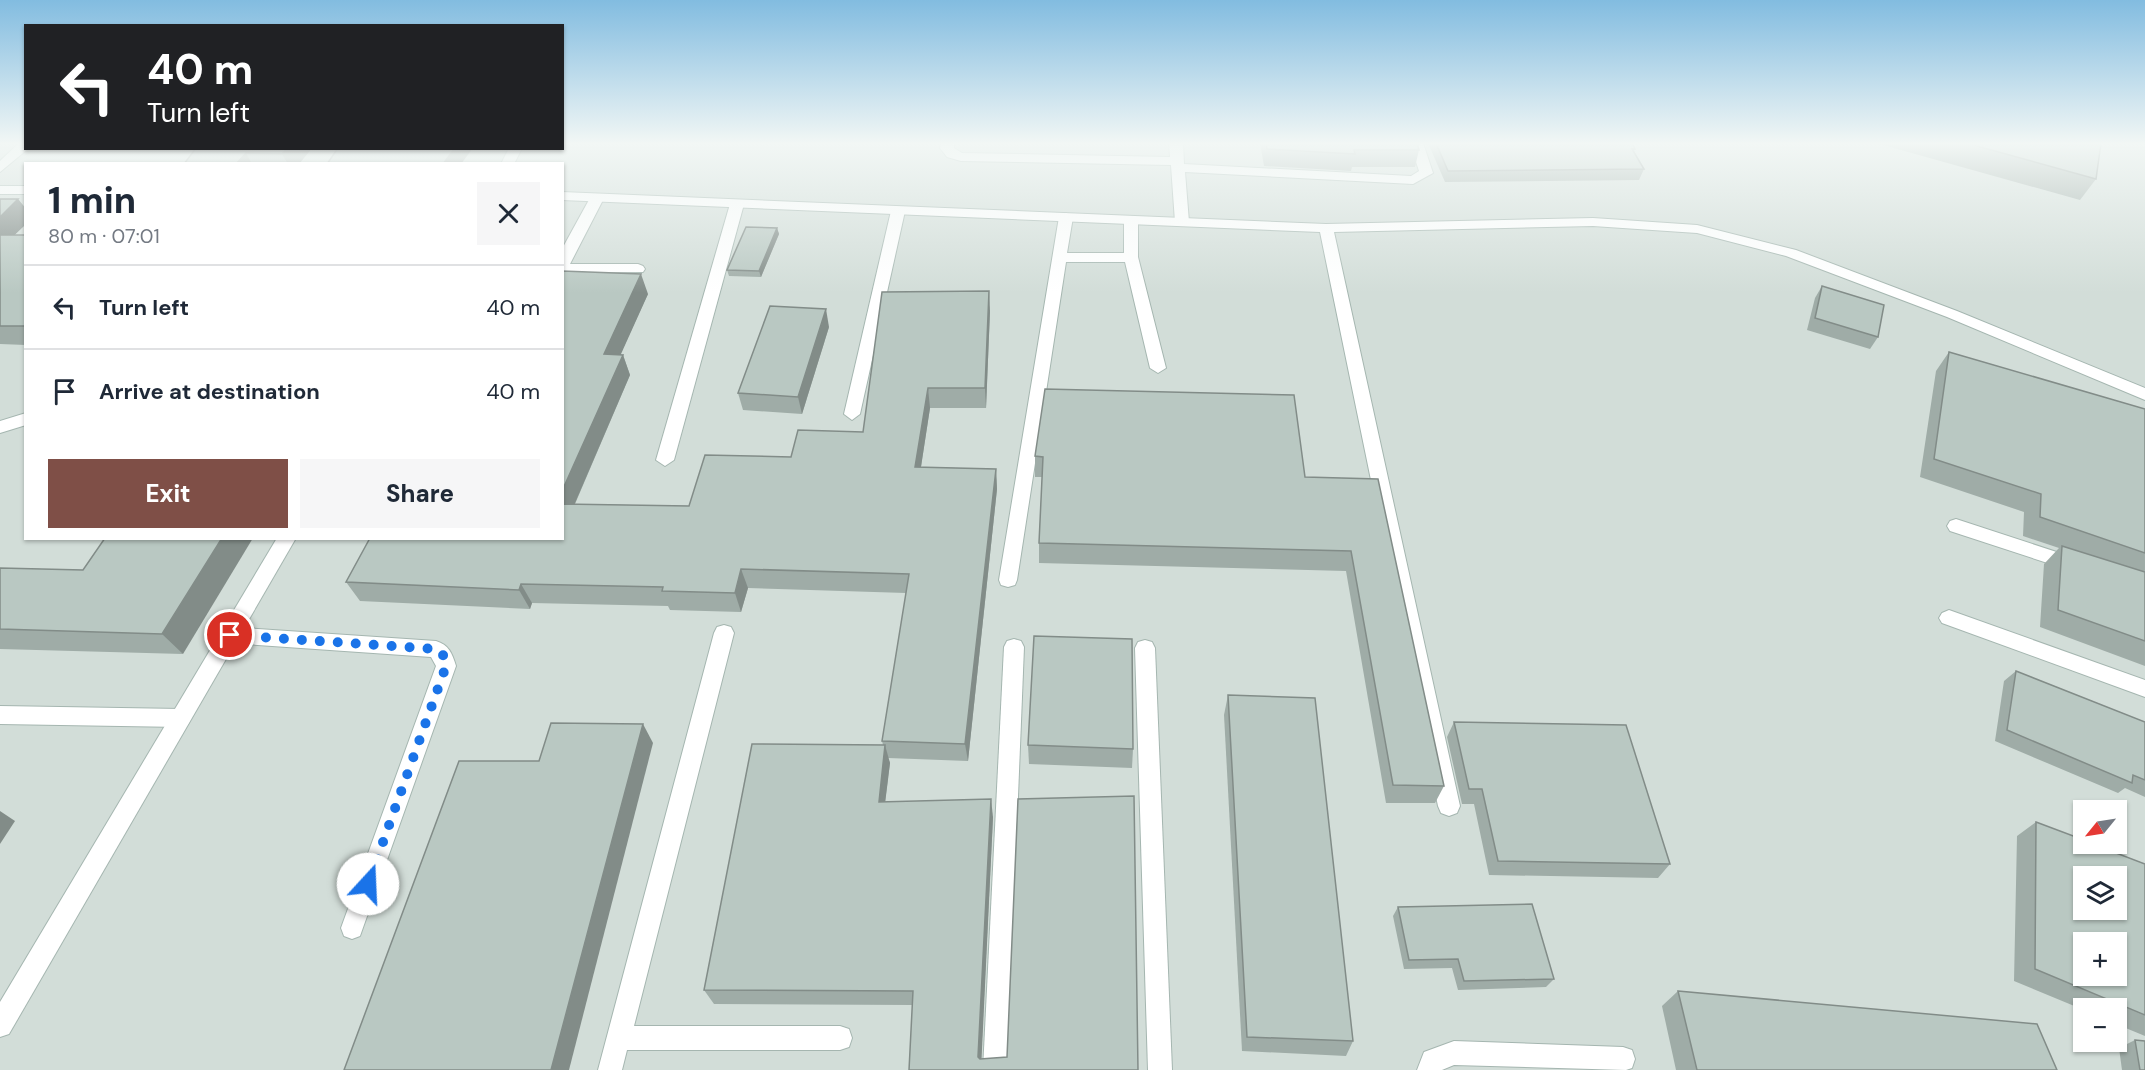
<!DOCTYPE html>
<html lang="en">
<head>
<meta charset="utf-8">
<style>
	:root { --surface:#fff; --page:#f6f6f7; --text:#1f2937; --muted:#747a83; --line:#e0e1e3; --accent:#7f4f47 }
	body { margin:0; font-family:"DM Sans",sans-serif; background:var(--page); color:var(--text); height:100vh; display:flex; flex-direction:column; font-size:22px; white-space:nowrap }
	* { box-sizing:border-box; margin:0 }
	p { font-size:20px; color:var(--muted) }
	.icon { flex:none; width:33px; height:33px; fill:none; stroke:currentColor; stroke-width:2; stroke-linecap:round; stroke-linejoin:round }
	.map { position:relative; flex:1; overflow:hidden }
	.sheet { position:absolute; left:24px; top:162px; width:540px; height:378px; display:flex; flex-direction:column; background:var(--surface); border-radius:0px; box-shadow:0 2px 4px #0004 }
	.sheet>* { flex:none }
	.banner { position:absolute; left:24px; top:24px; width:540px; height:126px; border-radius:0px; box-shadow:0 2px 4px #0004; background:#202124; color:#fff; overflow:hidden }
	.needle { width:39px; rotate:240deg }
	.tools { position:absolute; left:2073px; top:800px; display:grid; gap:12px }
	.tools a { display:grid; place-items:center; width:54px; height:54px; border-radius:0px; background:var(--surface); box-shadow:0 2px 4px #0004; font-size:30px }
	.pin { position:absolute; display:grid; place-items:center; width:51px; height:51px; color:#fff; margin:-26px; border:3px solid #fff; border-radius:50%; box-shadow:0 2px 6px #0007 }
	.me { position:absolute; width:66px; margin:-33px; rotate:20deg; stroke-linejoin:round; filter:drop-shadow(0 0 4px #0008) }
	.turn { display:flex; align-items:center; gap:21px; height:126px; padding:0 24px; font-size:27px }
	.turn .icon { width:78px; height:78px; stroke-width:2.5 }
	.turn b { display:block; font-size:42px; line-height:51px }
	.round { display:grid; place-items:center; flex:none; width:63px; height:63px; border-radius:0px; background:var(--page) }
	.head { display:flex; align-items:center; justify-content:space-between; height:102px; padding:0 24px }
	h1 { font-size:36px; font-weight:800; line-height:45px }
	.primary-button { display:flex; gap:12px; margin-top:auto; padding:12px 24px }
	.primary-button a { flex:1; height:69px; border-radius:0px; background:var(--accent); color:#fff; font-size:24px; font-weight:800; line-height:69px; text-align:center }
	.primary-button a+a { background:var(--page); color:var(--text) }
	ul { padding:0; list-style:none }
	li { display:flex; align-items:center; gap:18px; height:84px; padding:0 24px; border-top:2px solid var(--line) }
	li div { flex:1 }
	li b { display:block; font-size:22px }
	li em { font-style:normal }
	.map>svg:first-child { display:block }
	.built { fill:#d2ddd8; fill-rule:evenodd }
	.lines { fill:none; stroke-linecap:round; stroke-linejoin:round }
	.lane-casing { stroke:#a5b6b0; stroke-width:2 }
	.street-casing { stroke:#a5b6b0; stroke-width:2 }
	.lane { fill:#fff; fill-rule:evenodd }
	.street { fill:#fff; fill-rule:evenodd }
	.wall { fill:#9faca7 }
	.shaded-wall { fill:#828c88 }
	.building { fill:#b9c8c2; stroke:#828c88; stroke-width:1.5; fill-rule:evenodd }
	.route { stroke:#1a73e8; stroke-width:10; stroke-dasharray:0 18 }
</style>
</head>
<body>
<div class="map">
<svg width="2145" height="1070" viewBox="0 0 2145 1070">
	<rect width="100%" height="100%" fill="#e3eee9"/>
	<path class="built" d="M0,143h25l1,5h536l1,-5h1582v927h-2145zM26,164h536v374h-536zM2084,810h32v33h-32zM2084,876h32v33h-32zM2084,942h32v33h-32zM2084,1008h32v33h-32z"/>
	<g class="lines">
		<g class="lane-casing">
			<g id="lane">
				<path d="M941,143h13v5l8,5 208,4 -1,-14h14l1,21 227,12 8,-5 -9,-28h13l10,30 -20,11 -228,-12 4,50 -7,4 -7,-4 -4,-57 -210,-4 -14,-4 -7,-9z"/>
				<path d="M597,194l7,4 -34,66h68l5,2 2,3 -2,3 -81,1v-24l28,-51z"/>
				<path d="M737,200l7,4 -70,256 -9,6 -9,-6 74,-256z"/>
				<path d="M898,207l7,4 -45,203 -8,6 -8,-6 47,-203z"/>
				<path d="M1066,213l7,4 -6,36h57v-33l7,-4 7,4v37l28,111 -8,5 -8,-5 -25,-106h-59l-49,318 -2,5 -7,2 -7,-2 -2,-5 60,-363z"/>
				<path d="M26,413v12l-26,8v-12z"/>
				<path d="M1956,519l122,40 3,5 -3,5 -6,2 -122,-40 -3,-5 3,-5z"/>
				<path d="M1949,610l196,70v17l-203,-74 -3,-5 3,-5z"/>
				<path d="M724,625l7,2 3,6 -100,393h206l9,3 3,9 -3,9 -9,3h-213l-5,20h-24l116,-437 3,-6z"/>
				<path d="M230,627l206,14c13,4 16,12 20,25l-96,270 -8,3 -8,-3 -3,-8 95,-262 -5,-9 -201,-14 -7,-2 -3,-6 3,-6z"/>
				<path d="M1014,639l7,2 3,6 -17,423h-24l21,-423 3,-6z"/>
				<path d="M1145,640l7,2 3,6 17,422h-24l-13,-422 3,-6z"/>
				<path d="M0,706l181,3 7,3 3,6 -3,6 -7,3 -181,-3z"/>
				<path d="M1454,1041l169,6 9,3 3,9 -3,9 -6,2 -172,-5 -12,5h-25l7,-18z"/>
			</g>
		</g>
		<g class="street-casing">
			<g id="street">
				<path d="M19,143h7v5h3l-29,24v-11z"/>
				<path d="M509,148h13l-8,16h-13z"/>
				<rect x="0" y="186" width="26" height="8"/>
				<path d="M562,192l764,32 267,-6 104,7 99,25 161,61 188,77v12l-198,-83 -161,-61 -89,-23 -104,-7 -259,6 126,574 -3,7 -8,3 -8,-3 -3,-7 -118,-574 -758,-32z"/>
				<path d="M277,538h19l-287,496 -9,3v-35z"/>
			</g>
		</g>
		<use href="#lane" class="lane"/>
		<use href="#street" class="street"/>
	</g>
	<g class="wall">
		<path d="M1260,143h157l2,7 -4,17h-63l-1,4 -87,-5z"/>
		<path d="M1428,143h204l3,6 -1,2 10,18 -5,11 -194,2z"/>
		<path d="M1876,143h225l-5,36 -16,21z"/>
		<path d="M196,148h116l-13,16h-115z"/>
		<path d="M0,199h18l8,10v15l-12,11h12v110l-26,-1z"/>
		<path d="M777,228l2,6 -18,43 -32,-1 -2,-6z"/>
		<path d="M562,271l86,23 -28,61h3l7,20 -55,129 114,2 102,-49 72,-25 127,-121 -4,97h-56l-9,59 75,2 1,20 -29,272 -80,-3 2,5 -5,39 108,15 -12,242 157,11h-229l4,-65 -199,-1 -10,-14 179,-245 -1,-4 24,-148 -158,-5 -7,24 -71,-2 -2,-4 -136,-3 -2,6 -170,-8 -14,-19 216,-44z"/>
		<path d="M1822,286l56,51 -8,12 -63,-19 8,-32z"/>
		<path d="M829,327l-27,87 -59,-4 -5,-17z"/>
		<path d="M1949,352l196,57v257l-105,-39 4,-63 15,-16 -36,-12 1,-24 -104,-35 16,-106z"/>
		<path d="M1035,456l270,21 73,2 66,307 -9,17h-49l-40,-232 -307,-8v-20l3,-66h-7z"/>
		<path d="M105,538l78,116 -183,-5v-81l83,2z"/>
		<path d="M2016,671l129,51v75l-20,-9 -7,5 -123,-52 9,-60z"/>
		<path d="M1228,695l125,346 -7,15 -104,-5 -18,-336z"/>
		<path d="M1454,722l216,142 -12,14 -169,-3 -15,-71h-12l-15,-67z"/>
		<path d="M1028,745l105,4 -1,19 -103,-4z"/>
		<path d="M2036,822l109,42v172l-29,-12v-16h-32v2l-70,-29 3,-145z"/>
		<path d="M1398,907l156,72 -8,8 -88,3 -6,-22 -48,1 -11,-53z"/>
		<path d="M1678,991l379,79h-381l-14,-64z"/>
		<path d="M2135,1040l10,30h-23l-3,-22z"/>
	</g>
	<g class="shaded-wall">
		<path d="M287,148h25l-13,16h-11l-6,-10z"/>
		<path d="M455,148h18l-12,16h-18z"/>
		<path d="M246,153l6,11h-16z"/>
		<path d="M18,199l8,10v15l-26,25v-32z"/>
		<path d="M777,228l2,6 -18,43 -2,-6z"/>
		<path d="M641,274l7,20 -36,80 -8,-20z"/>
		<path d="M989,291l1,20 -4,97 -1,-20z"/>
		<path d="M826,309l3,18 -27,87 -4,-17z"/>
		<path d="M623,355l7,20 -64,149 -4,-8v-25z"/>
		<path d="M928,388l2,20 -12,78 -3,-19z"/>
		<path d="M996,469l1,20 -29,272 -3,-17z"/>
		<path d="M222,538h31l-70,116 -21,-20z"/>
		<path d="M741,569l7,19 -7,24 -6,-19z"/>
		<path d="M521,584l11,19 -2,6 -11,-19z"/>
		<path d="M643,724l10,19 -84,327h-18z"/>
		<path d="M885,745l5,18 -7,57 -4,-18z"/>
		<path d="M991,799l2,18 -12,253 -3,-13z"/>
		<path d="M0,811l15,10 -15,23z"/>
	</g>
	<g class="building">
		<path d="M1266,143h151l2,7h-65l1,4 -88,-5z"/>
		<path d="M1436,143h196l3,6h-3l12,20 -196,2z"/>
		<path d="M1966,143h135l-5,36z"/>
		<path d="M196,148h91l-5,6 -36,-1 -10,11h-52z"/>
		<path d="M338,148h117l-12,16h-116z"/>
		<path d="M0,199h18l-18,18z"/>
		<path d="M746,227l31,1 -18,43 -32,-1z"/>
		<rect x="0" y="235" width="26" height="91"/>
		<path d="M562,271l79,3 -37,80 19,1 -61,136z"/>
		<path d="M1822,286l62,19 -6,32 -63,-19z"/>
		<path d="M989,291l-4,97h-57l-13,79 81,2 -31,275 -83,-3 27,-167 -168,-5 -6,24 -73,-2 1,-4 -142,-3 -2,6 -173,-8 24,-44h192v-34l127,2 16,-51 86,2 7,-27 65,2 19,-140z"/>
		<path d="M770,306l56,3 -28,88 -60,-4z"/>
		<path d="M1949,352l196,57v144l-105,-36 1,-23 -107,-35z"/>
		<path d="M1045,389l249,6 11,82 73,2 66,307 -51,-1 -42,-234 -312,-8 4,-86 -8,-1z"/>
		<path d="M105,538h117l-60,96 -162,-5v-61l83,2z"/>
		<path d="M2062,546l83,26v69l-87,-31z"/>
		<path d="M1034,636l98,3 1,110 -105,-4z"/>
		<path d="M2016,671l129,51v58l-12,-5 -1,8 -125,-53z"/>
		<path d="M1228,695l87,3 38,343 -106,-4z"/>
		<path d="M1454,722l172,3 44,139 -172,-3 -16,-72h-13z"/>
		<path d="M551,723l92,1 -92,346h-207l115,-309h80z"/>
		<path d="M752,744l133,1 -6,57 112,-3 -13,258 2,2 27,-2 11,-258 116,-3 4,274h-229l4,-79 -209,-1z"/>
		<path d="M2036,822l48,18v3h6l55,21v151l-110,-46zM2084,876h32v33h-32zM2084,942h32v33h-32z"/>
		<path d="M1532,904l22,75 -90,2 -6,-22 -49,1 -11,-53z"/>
		<path d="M1678,991l359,33 20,46h-360z"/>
		<path d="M2135,1040l10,1v29h-5z"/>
	</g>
	<linearGradient id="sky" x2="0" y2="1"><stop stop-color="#82bce0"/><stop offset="0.49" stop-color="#f2f7f5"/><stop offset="1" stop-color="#f2f7f5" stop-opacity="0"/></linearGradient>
	<rect width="2145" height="293" fill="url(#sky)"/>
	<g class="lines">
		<path class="route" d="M230,635l206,14 7,6 3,11 -78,218"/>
	</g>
</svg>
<div class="tools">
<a><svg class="needle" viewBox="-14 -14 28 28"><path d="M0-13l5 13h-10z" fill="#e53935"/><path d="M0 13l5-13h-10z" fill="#747a83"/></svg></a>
<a><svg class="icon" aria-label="layers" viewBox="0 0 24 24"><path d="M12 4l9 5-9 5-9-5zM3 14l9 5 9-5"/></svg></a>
<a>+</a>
<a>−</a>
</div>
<div class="pin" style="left:230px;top:635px;background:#d93025"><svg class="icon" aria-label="arrive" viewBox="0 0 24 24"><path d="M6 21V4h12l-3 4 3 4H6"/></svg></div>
<svg class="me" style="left:368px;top:884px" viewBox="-20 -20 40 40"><circle r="19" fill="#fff"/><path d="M0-13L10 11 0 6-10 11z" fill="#1a73e8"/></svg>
<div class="banner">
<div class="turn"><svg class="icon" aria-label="left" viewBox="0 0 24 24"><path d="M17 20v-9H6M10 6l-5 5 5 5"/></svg><div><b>40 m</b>Turn left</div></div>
</div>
<section class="sheet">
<div class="head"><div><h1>1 min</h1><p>80 m · 07:01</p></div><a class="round"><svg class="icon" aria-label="close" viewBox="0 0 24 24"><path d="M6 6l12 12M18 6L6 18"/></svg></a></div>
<ul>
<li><svg class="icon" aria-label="left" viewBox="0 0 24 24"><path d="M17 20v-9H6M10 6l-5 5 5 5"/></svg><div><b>Turn left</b></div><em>40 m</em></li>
<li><svg class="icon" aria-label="arrive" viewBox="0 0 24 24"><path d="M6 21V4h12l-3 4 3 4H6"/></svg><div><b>Arrive at destination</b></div><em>40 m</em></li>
</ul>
<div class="primary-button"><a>Exit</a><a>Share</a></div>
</section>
</div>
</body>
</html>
